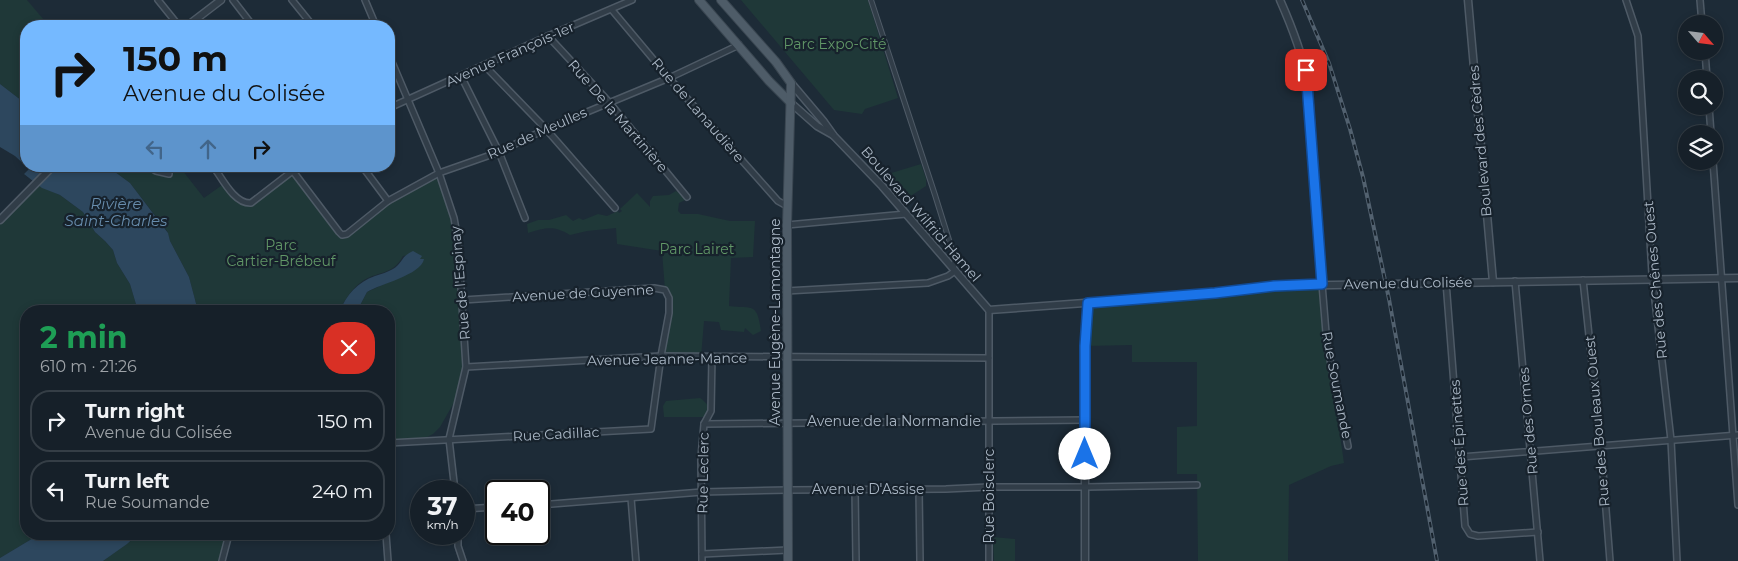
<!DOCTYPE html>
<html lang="en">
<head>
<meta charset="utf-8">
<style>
	:root { --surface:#162029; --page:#1f2831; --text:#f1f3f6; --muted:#9ea3a8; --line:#353e46 }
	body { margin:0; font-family:Montserrat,sans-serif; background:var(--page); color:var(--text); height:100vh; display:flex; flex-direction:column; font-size:19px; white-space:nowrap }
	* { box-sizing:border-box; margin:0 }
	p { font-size:16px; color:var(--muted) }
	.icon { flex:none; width:28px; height:28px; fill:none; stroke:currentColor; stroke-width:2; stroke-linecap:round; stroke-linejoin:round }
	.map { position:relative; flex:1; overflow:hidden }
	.drawer { position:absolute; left:20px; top:305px; width:375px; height:235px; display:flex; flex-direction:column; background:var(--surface); border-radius:20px; box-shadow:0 2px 8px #0003,0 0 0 1px var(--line) }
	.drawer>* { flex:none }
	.hud { position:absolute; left:20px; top:20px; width:375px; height:152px; border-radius:20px; box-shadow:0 2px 8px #0003,0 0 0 1px var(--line); background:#75b9ff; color:#111; overflow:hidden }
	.needle { width:32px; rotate:118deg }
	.fabs { position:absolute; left:1678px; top:15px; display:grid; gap:10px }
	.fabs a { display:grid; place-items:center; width:45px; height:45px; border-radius:50%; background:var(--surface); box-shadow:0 2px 8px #0003,0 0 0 1px var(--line); font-size:25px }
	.speed { position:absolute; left:410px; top:480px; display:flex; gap:10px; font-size:25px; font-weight:700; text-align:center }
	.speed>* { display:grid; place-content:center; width:65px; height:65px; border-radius:50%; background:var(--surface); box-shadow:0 2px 8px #0003,0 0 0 1px var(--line); line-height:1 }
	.speed small { font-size:12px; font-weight:400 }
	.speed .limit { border:2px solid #111; border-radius:8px; background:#fff; color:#111 }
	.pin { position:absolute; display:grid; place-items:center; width:42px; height:42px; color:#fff; margin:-21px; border-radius:10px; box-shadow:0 2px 8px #0006 }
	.me { position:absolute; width:55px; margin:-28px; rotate:0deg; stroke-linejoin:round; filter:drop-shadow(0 0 4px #0008) }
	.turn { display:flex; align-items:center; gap:18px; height:105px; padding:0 20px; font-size:22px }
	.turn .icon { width:65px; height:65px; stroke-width:2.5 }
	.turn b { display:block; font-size:35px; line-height:42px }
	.lanes { display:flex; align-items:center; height:48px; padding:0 20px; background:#0003; justify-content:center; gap:25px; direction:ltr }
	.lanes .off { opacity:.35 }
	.round { display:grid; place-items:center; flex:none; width:52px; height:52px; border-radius:20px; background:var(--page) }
	.head { display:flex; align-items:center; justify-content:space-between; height:85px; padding:0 20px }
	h1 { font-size:30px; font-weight:700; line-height:38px; color:#1e9e55 }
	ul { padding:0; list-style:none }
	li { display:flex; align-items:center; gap:15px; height:62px; margin:0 10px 8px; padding:0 10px; border:2px solid var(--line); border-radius:20px }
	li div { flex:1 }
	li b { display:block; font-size:19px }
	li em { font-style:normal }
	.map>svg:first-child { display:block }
	.green { fill:#1f3838 }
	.water { fill:#2d475e }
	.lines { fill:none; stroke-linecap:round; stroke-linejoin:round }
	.pedestrian-casing { stroke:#4e5a66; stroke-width:6 }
	.minor-casing { stroke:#4e5a66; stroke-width:8 }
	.tertiary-casing { stroke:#4e5a66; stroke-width:9 }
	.primary-casing { stroke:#3a4651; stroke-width:10 }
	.pedestrian { stroke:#313d48; stroke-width:4 }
	.minor { stroke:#313d48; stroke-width:5 }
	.tertiary { stroke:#313d48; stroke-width:6 }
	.primary { stroke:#4e5c68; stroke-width:8 }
	.rail-casing { stroke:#52616f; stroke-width:4 }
	.rail { stroke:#17222c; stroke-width:2; stroke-dasharray:5.5; stroke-linecap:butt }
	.route-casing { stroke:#114b97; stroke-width:12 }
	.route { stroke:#1a73e8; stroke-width:9 }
	.labels { text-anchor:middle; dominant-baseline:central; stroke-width:4.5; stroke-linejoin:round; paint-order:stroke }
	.park-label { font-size:14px; fill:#619767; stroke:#17222c }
	.street-label { font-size:14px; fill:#aab7c5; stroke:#17222c }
	.water-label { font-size:15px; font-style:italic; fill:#678cac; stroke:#17222c }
</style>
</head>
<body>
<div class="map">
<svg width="1738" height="561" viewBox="0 0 1738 561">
	<rect width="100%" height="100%" fill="#1d2b37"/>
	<g class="green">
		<path d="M0,0h27l22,26h-23v78l-26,-20z"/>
		<path d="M741,0h127l30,98 -33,11 -3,5 -28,-4z"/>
		<path d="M921,164l5,15v7l-20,13 -18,-25z"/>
		<path d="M107,166h72l25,32 21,-15 13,16 13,4 41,-32 50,64 46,-34 51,-28 15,45 12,149 -6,25 -20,35 -7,7 -14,7 -30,2v-132h-32l10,-19 46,-21 7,-12 -2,-5 -15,2c-10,19 -24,15 -39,24 -11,7 -20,20 -24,31h-142l-9,-34 -19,-36 -3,-10 -37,-48z"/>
		<path d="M35,184l25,11 23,17 12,20 10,9 8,9 4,13 13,21 8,27h-112v223h14l-40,24v-338z"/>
		<path d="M676,191l11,8 -8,4 -1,8 3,3h17l32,7h25l-2,36 -22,1 -2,48c24,3 28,-4 32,25l-8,4 -8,-7 -1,4 -23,-2 -2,-8 -15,-1 -3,36 -40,-1 8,-43 -4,-23 -3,-39 -45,-7 -1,-16 -29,3 -17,4c-17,-10 -24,-7 -42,-2l-1,-9 11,-4h11l17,-5 7,6 6,-3 4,2 15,-6 9,2 11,-5 1,2 3,-2 -2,-2 17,-16 13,14v-6l3,-5 16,-1z"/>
		<path d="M1322,284l5,61 17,118 -13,3 -42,19 -1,76h-90l-1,-87h-20v-47l20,-1v-64h-65v-17l-47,1 2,-43z"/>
		<path d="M700,398c7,5 10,9 10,19h-46l-1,-11 3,-5z"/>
		<path d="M138,534h91l-7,27h-119l29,-21z"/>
		<path d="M993,537l22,2v22h-21z"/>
	</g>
	<g class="water">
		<path d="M0,84l26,20v62h81l23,17 38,50 2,8 19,36 9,34h-60l-8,-27 -13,-21 -4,-13 -8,-9 -10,-9 -12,-20 -23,-17 -18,-7 -18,-14 5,-5 -14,-13 -15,-9z"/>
		<path d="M413,251l9,5 -2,3h4c-3,16 -44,25 -57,33l-10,19h-17c6,-16 18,-29 35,-35 6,-2 13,-4 18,-7 10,-6 8,-13 20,-18z"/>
		<path d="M40,534h98l-11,10 -24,17h-103v-3z"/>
	</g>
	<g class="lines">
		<g class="pedestrian-casing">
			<path id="pedestrian" d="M871,0l64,195 19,61v13"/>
		</g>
		<g class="minor-casing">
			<g id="minor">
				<path d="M158,0l21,26"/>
				<path d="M233,0l20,26"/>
				<path d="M292,0l17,21"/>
				<path d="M365,0l11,26"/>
				<path d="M1626,0l12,36 14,238 19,166 6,121"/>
				<path d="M1700,0l2,24"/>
				<path d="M612,10l57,68 109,123 9,5"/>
				<path d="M548,36l61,66 78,95"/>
				<path d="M1705,51l2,28"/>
				<path d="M389,55l50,118 15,45 4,23 8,126 -17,72 6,52"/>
				<path d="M484,65l62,64 69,79"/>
				<path d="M461,76l38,76 26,66"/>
				<path d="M1709,106l2,28"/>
				<path d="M389,108l159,-72 84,-36"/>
				<path d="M1713,161l25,344"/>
				<path d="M148,166l8,5 13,3"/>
				<path d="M213,166c9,12 21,38 38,37l48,-37"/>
				<path d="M289,166l50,66 3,3 5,-1 41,-33 51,-28 60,-21 47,-23 123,-51 70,-33"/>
				<path d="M362,166l26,35"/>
				<path d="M787,225l119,-11"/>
				<path d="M1583,280l18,166 9,115"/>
				<path d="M1515,281l25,280"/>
				<path d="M1446,282l19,244 5,8 8,2 60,-4"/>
				<path d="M1322,284l5,61 21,101"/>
				<path d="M786,291l142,-8 20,-7 7,-5"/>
				<path d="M466,367l195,-11 328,2"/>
				<path d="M704,424l381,-4"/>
				<path d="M389,443l262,-14 10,-73 8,-43v-15l-4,-8 -11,-2 -191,12"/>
				<path d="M1461,457l277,-22"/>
				<path d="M855,488l1,73"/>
				<path d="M919,489l1,72"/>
				<path d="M631,498l5,63"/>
				<path d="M539,505l163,-13 86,-2 158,-1 43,-2h96l112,-2"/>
				<path d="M464,509l32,-2"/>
				<path d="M386,534l2,27"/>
				<path d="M458,534v12l5,15"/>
				<path d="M702,554l86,-4"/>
				<path d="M222,561l7,-27"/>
				<path d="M702,561l-1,-104 3,-33 7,-13 1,-55"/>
				<path d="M989,561v-251"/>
			</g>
		</g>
		<g class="tertiary-casing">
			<g id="tertiary">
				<path d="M1280,0c12,27 22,53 28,82l14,202"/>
				<path d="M1468,0l25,282"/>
				<path d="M187,26l34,-26"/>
				<path d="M791,83l33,39 10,14 48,50 107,124 205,-15 80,-9 464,-8"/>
				<path d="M791,103l26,23 16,9"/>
				<path d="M0,220l53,-54"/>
				<path d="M1085,561v-215l2,-43"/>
			</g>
		</g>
		<g class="primary-casing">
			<g id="primary">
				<path d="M699,0l70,81 22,22"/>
				<path d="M721,0l55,62 15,21 -4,142 1,336"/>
			</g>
		</g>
		<use href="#pedestrian" class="pedestrian"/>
		<use href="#minor" class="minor"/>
		<use href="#tertiary" class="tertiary"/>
		<use href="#primary" class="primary"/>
		<g class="rail-casing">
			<path id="rail" d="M1302,0l27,63 21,66 13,48 26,122 48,262"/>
		</g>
		<use href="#rail" class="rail"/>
	</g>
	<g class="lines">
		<g class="route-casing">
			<path id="route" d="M1085,454v-108l3,-43 127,-10 59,-7 48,-2 -16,-214"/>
		</g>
		<use href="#route" class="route"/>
	</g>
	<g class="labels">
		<g class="park-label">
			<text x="835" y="44">Parc Expo-Cité</text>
			<text x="281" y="245">Parc<tspan x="281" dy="16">Cartier-Brébeuf</tspan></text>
			<text x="697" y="249">Parc Lairet</text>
		</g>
		<g class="street-label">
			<text transform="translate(510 54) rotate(-24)">Avenue François-1er</text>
			<text transform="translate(698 110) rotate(49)">Rue de Lanaudière</text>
			<text transform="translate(618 116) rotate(49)">Rue De la Martinière</text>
			<text transform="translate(537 133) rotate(-24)">Rue de Meulles</text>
			<text transform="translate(1480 141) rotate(-95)">Boulevard des Cèdres</text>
			<text transform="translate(921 214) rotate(49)">Boulevard Wilfrid-Hamel</text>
			<text transform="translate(1655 280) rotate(-95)">Rue des Chênes Ouest</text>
			<text transform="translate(460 283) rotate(-95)">Rue de l'Espinay</text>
			<text transform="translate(1408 283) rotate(-1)">Avenue du Colisée</text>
			<text transform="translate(583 293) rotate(-3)">Avenue de Guyenne</text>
			<text transform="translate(775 322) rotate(-90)">Avenue Eugène-Lamontagne</text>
			<text transform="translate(667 359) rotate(-1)">Avenue Jeanne-Mance</text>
			<text transform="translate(1337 385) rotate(79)">Rue Soumande</text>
			<text x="894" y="421">Avenue de la Normandie</text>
			<text transform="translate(1528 421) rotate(-95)">Rue des Ormes</text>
			<text transform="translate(1597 421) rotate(-95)">Rue des Bouleaux Ouest</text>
			<text transform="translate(556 434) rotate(-3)">Rue Cadillac</text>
			<text transform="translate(1459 443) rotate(-94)">Rue des Épinettes</text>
			<text transform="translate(703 473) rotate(-89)">Rue Leclerc</text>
			<text x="868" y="489">Avenue D'Assise</text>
			<text transform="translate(989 496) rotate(-90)">Rue Boisclerc</text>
		</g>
		<g class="water-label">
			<text x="116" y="203">Rivière<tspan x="116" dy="17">Saint-Charles</tspan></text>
		</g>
	</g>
</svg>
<div class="fabs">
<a><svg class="needle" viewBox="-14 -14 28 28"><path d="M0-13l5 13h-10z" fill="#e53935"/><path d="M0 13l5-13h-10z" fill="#9ea3a8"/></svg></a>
<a><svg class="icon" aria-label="search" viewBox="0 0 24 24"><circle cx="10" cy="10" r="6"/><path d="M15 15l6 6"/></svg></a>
<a><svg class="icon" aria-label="layers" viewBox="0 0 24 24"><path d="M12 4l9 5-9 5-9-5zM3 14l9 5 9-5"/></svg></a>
</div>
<div class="speed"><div>37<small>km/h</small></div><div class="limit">40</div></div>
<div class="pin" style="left:1306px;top:70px;background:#d93025"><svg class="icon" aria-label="arrive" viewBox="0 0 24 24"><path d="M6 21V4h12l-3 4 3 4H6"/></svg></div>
<svg class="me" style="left:1085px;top:454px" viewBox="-20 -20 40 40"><circle r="19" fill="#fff"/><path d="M0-13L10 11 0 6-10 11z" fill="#1a73e8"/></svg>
<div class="hud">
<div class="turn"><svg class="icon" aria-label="right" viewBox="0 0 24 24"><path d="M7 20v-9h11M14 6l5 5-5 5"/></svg><div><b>150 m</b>Avenue du Colisée</div></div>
<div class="lanes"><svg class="icon off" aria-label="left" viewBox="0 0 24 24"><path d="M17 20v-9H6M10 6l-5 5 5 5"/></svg><svg class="icon off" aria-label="ahead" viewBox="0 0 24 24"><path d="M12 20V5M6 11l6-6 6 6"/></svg><svg class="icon" aria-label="right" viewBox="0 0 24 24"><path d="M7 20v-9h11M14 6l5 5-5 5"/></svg></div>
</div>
<section class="drawer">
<div class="head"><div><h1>2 min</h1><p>610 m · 21:26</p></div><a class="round" style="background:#d93025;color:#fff"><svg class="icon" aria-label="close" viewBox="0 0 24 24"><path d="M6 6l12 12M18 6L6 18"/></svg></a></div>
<ul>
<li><svg class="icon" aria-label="right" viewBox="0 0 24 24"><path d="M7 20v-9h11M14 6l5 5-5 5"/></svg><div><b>Turn right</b><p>Avenue du Colisée</p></div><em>150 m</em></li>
<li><svg class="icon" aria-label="left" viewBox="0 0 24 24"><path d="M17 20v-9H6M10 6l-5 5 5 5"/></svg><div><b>Turn left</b><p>Rue Soumande</p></div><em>240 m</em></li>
</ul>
</section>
</div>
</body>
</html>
